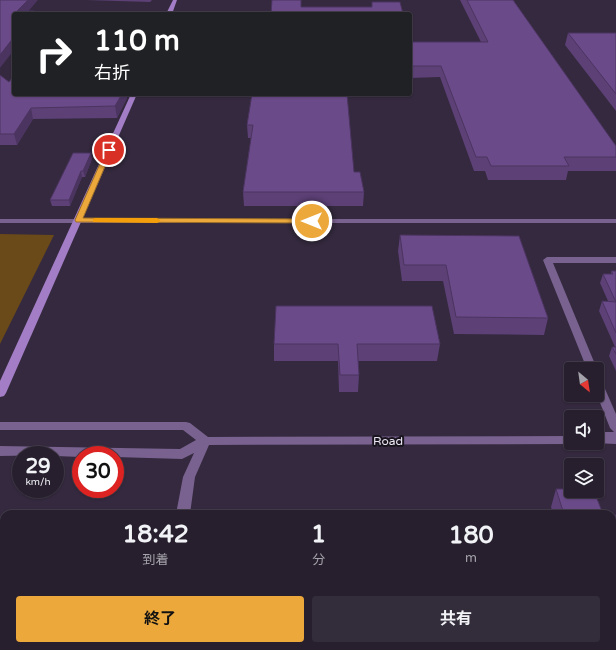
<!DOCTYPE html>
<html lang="ja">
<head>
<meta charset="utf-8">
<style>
	:root { --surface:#271f2e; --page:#332c3a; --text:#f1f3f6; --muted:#a4a2aa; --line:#433d4a; --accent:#eda83c }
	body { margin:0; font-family:"Varela Round","Noto Sans JP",sans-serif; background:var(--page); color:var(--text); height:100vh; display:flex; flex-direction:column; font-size:15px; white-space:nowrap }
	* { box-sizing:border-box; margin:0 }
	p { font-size:13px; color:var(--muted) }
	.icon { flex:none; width:22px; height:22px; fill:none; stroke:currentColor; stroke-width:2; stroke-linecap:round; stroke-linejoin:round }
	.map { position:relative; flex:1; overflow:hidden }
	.drawer { position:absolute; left:0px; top:510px; width:616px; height:140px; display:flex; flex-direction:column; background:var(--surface); border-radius:12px 12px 0 0; box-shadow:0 1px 3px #0004,0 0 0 1px var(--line) }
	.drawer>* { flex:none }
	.banner { position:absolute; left:12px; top:12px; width:400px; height:84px; border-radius:4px; box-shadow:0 1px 3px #0004,0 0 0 1px var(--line); background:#202124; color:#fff; overflow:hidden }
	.needle { width:26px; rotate:151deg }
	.fabs { position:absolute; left:564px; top:362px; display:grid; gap:8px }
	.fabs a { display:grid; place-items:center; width:40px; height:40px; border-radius:4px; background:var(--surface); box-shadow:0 1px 3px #0004,0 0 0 1px var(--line); font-size:20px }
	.speed { position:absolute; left:12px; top:446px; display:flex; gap:8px; font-size:20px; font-weight:700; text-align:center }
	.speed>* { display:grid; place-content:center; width:52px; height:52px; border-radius:50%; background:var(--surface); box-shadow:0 1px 3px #0004,0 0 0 1px var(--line); line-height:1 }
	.speed small { font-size:10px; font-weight:400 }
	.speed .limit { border:6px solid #d22; background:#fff; color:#111 }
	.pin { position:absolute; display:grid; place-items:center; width:34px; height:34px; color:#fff; margin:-17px; border:2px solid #fff; border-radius:50%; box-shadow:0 1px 4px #0007 }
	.me { position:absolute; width:44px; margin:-22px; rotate:270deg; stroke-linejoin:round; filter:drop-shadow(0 0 3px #0008) }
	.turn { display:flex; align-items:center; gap:14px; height:84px; padding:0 16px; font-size:18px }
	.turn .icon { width:52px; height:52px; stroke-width:2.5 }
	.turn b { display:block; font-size:28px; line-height:34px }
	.eta { display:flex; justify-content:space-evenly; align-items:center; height:68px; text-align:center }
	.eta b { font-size:24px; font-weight:700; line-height:28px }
	.action { display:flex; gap:8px; margin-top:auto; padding:8px 16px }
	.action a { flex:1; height:46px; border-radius:4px; background:var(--accent); color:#111; font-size:16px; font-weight:700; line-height:46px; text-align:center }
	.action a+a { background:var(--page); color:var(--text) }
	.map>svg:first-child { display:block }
	.green { fill:#6a4a19 }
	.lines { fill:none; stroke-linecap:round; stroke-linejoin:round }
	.lane { fill:#79628f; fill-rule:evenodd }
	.street { fill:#79628f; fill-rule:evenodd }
	.secondary { fill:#a37ec6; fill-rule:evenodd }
	.wall { fill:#5c4076 }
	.shaded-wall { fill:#4b3460 }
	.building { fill:#6b4a89; stroke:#4b3460 }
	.route { fill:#eda83c; stroke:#9a6d27 }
	.slow { fill:#f59e0b }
	.labels { text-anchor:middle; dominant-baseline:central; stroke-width:4; stroke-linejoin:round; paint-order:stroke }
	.street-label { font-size:12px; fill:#ece5f3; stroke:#19151e }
</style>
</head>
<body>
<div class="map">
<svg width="616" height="650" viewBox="0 0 616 650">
	<rect width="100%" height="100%" fill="#34293e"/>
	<path class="green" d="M0,234l54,1 -54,109z"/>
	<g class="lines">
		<g class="lane">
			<path d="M547,257h69v6h-63l44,106v1l-10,-1 -44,-109z"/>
			<path d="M597,378l4,1 1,3 14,32v26h-19v-8h17l-4,-4 -13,-33z"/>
			<path d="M0,422h186l4,1 18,14 9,1 2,3 -2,3 -8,1 -14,32 -5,37h-14l7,-37 11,-24 -12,6 -67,-2v-2h-34v2l-26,-1v-1l-55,1v-10l180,3 16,-9 -13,-10h-183z"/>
			<path d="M156,646h16l-1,4h-16z"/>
		</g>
		<g class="street">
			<rect x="0" y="219" width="616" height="4"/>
			<path d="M571,436v7h4l-4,1 -366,1 -4,-1 -2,-3 2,-3 4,-1z"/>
			<path d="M597,436h19v8l-23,-1h4z"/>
		</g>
		<g class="secondary">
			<path d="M173,0h4l-5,14h-6z"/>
			<path d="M131,94h6l-131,299 -2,3 -4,1v-16z"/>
		</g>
	</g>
	<g class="wall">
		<path d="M86,0h66l-2,2z"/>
		<path d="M460,0h53l103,146v25h-48l-2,9h-78l-3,-9h-11l-34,-94 -30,1v-36h71z"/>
		<path d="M568,33h48v78l-51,-66z"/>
		<path d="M0,75l14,19h113v4l-10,20 -84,1 -16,26h-17z"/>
		<path d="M252,94l102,78 10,20 -1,14h-119l-1,-14 8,-54h-3l-1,-13z"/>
		<path d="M92,159l-7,18h-3l-12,29h-18l-2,-6z"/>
		<path d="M400,235l148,83 -4,17 -90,-1 -11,-53h-41l-4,-30z"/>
		<path d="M611,271h5v100l-7,-15 3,-9h3l-16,-36 3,-10h6l-8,-18 3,-9h8z"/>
		<path d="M274,344h166l-3,17h-79l1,14 -1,17h-19l-1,-31h-64z"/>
		<path d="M556,489l47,25h-50l-2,-7z"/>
		<path d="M552,646h60l4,4h-66z"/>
	</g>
	<g class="shaded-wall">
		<path d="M28,0h10l-12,14 -9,-3z"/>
		<path d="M14,37v13l-14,18v-13z"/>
		<path d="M122,94h5v4l-10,20 -2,-12z"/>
		<path d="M31,108l2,11 -16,26 -3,-11z"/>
		<path d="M91,153l1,6 -7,18 -2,-6z"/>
		<path d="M81,171l1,6 -12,29 -1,-6z"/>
	</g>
	<g class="building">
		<path d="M0,0h28l-11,11h17l-2,3h-18v23l-14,18z"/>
		<path d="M272,0h29v7h71v-5h28l3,12h-132z"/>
		<path d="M467,0h46l103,146v11h-52l5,9h-78l-4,-9h-11l-35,-91h-31v-24h78z"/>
		<path d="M568,33h48v61z"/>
		<path d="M0,75l9,7 5,-7v19h108l-7,12 -84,2 -17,26h-14z"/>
		<path d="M252,94h95l7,78h6l4,20h-121l10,-67h-6z"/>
		<path d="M73,153h18l-8,18h-2l-12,29h-19z"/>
		<path d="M400,235l119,1 29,82 -92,-1 -10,-52h-42z"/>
		<path d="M611,271h5v31l-13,-28h10z"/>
		<path d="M602,301l14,1v31z"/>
		<path d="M276,306h156l8,38h-83l2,31h-19l-2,-31h-64z"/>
		<path d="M612,347h4v7z"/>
		<path d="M556,489h15v2h23l9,23h-39z"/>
		<path d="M612,515h4v135h-62l-1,-4h59z"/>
	</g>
	<path class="route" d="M109,148l3,2 -29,68 229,1 4,2 -4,2 -236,-1 -1,-2 31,-70z"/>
	<path class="slow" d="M95,218h62l4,3 -4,2 -64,-1v-3z"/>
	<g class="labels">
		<g class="street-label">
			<text x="388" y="441">Road</text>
		</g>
	</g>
</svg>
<div class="fabs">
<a><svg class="needle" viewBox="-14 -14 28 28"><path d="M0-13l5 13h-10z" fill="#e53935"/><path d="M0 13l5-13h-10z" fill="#a4a2aa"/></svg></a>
<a><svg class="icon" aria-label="sound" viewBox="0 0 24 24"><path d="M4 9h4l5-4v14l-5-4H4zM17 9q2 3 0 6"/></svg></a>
<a><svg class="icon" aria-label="layers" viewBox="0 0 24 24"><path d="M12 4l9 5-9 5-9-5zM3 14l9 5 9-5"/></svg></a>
</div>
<div class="speed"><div>29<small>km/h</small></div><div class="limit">30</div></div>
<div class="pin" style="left:109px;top:150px;background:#d93025"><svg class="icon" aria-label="arrive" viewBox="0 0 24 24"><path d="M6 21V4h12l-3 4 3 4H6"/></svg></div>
<svg class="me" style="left:312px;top:221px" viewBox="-20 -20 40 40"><circle r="17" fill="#eda83c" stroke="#fff" stroke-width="3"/><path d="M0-11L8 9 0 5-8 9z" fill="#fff"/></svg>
<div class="banner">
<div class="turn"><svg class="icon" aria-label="right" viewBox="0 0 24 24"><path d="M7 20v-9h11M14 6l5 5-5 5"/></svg><div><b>110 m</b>右折</div></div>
</div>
<section class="drawer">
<div class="eta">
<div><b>18:42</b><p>到着</p></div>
<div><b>1</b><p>分</p></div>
<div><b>180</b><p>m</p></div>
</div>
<div class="action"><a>終了</a><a>共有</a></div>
</section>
</div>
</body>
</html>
